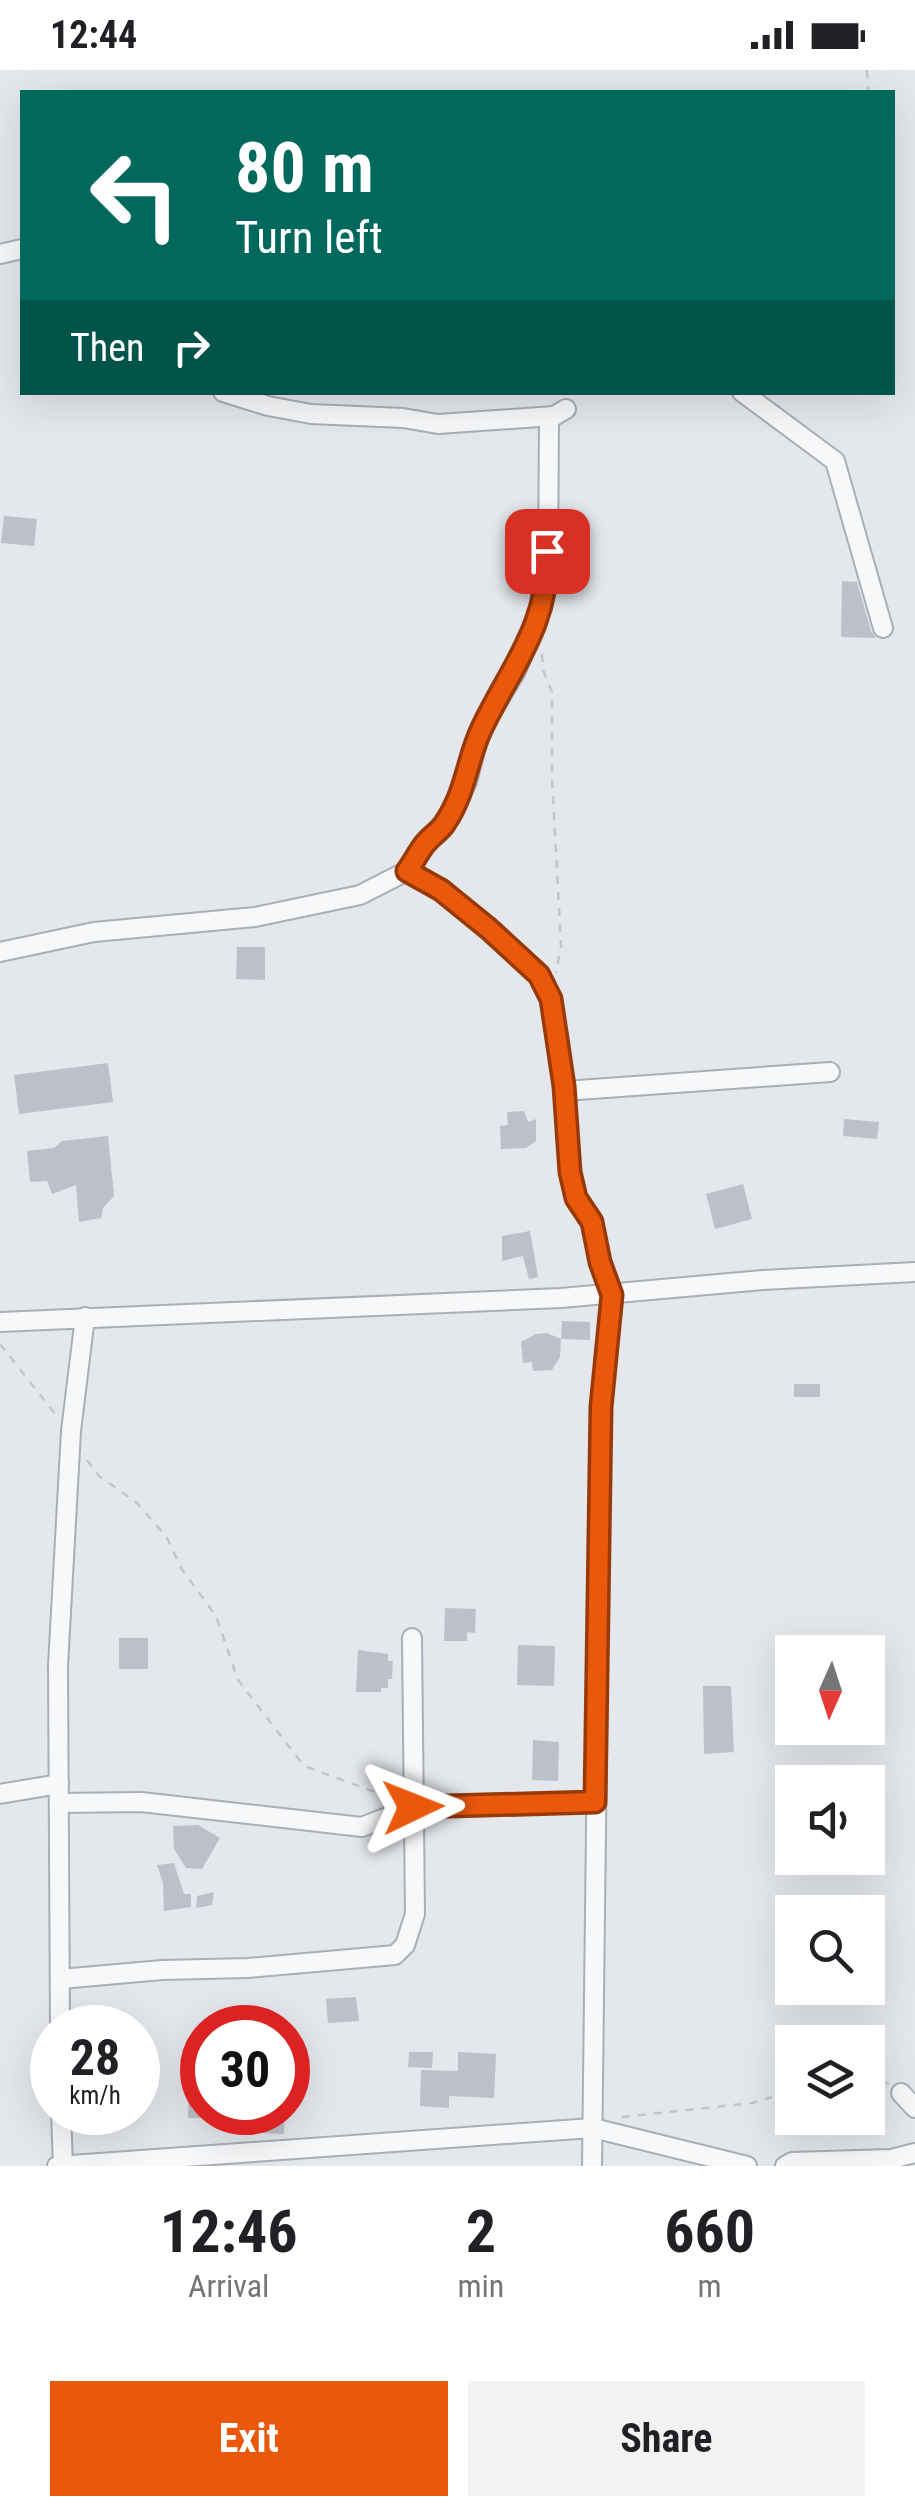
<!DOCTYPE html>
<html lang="en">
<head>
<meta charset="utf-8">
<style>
	:root { --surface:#fff; --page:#f2f2f2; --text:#202124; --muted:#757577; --accent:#ea580c }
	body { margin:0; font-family:"Roboto Condensed",sans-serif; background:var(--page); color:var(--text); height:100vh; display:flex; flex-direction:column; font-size:38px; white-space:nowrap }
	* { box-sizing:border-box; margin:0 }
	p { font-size:32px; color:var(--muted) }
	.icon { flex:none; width:55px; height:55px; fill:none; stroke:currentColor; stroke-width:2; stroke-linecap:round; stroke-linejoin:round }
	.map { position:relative; height:2096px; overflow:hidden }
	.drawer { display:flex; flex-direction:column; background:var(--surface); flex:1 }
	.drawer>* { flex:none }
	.banner { position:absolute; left:20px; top:20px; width:875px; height:305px; border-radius:0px; box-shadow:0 10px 40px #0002; background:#00695c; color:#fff; overflow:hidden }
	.needle { width:65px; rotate:183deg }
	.fabs { position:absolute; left:775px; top:1565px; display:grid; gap:20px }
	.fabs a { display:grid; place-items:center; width:110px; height:110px; border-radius:0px; background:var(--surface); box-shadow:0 10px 40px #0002; font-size:50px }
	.speed { position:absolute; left:30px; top:1935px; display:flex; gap:20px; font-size:50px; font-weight:700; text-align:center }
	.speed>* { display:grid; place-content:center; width:130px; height:130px; border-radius:50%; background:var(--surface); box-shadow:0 10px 40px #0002; line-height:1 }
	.speed small { font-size:25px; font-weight:400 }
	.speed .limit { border:15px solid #d22; background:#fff; color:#111 }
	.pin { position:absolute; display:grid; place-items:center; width:85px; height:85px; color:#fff; margin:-42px; border-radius:20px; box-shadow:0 5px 15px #0006 }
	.me { position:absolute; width:110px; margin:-55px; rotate:88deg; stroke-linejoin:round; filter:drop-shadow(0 0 8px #0008) }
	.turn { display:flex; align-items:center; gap:35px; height:210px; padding:0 50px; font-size:45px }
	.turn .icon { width:130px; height:130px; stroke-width:2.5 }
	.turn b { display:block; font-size:70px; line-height:85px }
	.then { display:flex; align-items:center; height:95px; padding:0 50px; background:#0003; gap:20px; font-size:38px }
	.eta { display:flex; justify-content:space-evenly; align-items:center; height:170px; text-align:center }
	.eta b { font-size:60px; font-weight:700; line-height:70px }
	.cta { display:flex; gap:20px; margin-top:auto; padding:20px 50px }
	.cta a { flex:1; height:115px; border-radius:0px; background:var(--accent); color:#fff; font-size:40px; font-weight:700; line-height:115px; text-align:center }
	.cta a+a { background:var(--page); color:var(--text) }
	.status { display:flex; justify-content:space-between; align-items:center; height:70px; padding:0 50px; background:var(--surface); direction:ltr }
	.status svg { height:28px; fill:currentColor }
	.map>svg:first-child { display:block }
	.building { fill:#bbc0ca }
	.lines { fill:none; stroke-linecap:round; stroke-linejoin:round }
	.street-casing { stroke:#a9aeb7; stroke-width:22 }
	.path { stroke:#c2c5cb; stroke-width:2.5; stroke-dasharray:8 8; stroke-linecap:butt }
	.street { stroke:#f7f8fa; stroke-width:18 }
	.route-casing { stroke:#983908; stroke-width:25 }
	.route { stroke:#ea580c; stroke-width:18 }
</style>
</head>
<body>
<div class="status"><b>12:44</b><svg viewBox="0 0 49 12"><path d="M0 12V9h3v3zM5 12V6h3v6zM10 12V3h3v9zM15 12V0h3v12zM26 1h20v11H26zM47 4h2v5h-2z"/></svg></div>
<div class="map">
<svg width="915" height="2096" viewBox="0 0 915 2096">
	<rect width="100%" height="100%" fill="#e4e7ec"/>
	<g class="building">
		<path d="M4,446l33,3 -3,27 -33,-3z"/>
		<path d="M842,511l15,1 14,49 5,7 -35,-1z"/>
		<path d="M237,877h28v33l-29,-1z"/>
		<path d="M108,993l5,39 -94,12 -5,-39z"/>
		<path d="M524,1041l4,11 8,-3v22l-10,7 -25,1 -1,-23 8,-1 -1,-13z"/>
		<path d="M844,1049l35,3 -2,17 -34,-3z"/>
		<path d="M108,1066l6,60 -11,12 -2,10 -22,4 -3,-37 -24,9 -5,-13 -17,1 -3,-31 27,-3 8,-7z"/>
		<path d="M743,1114l9,35 -37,10 -9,-35z"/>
		<path d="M530,1161l8,46 -9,2 -6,-23 -21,5v-25z"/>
		<path d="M562,1251l28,1v18l-29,-1z"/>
		<path d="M547,1263l14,6 -1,18 -8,13 -19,1 -1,-9 -9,1 -2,-21 15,-8z"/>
		<rect x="794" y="1314" width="26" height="13"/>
		<path d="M445,1538l31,1 -1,24 -8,-1v9h-23z"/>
		<rect x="119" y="1568" width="29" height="31"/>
		<path d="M518,1575l37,1 -1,40 -37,-1z"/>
		<path d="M358,1580l30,4v7h5l-1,18h-4v9h-7v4h-25z"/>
		<path d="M703,1616h28l3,66 -30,2z"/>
		<path d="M533,1670l26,2 -1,39 -26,-1z"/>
		<path d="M198,1755l22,13 -18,31 -16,-1 -12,-19 -1,-23z"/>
		<path d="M174,1793l10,31h7v13l-27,4 -1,-28 -6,-18z"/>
		<path d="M214,1822l-2,13 -16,3 1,-12z"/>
		<path d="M356,1927l3,24 -31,2 -2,-24z"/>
		<path d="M105,1944l25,2v12h-26z"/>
		<path d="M409,1982h24l-1,16 -24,-1z"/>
		<path d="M458,1982l38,2 -2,44 -45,-2v12l-29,-2 1,-36 37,1z"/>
		<path d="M189,2006l13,1v41h-14z"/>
		<path d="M269,2042h15v22l-26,-1v-12h11z"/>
	</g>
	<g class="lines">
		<g class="street-casing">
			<g id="street">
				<path d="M0,184l22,-5"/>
				<path d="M223,322l45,14 43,8 92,4 35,6 116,-8"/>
				<path d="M742,322l93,69 48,167"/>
				<path d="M407,801l34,19 48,39 50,46 12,24 13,86 6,87 6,26 17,24 7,40 12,33 -11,112 -9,759"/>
				<path d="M0,882l94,-20 161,-15 105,-22 47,-24 16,-25 21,-21 23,-43 13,-51 36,-60 26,-64 6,-36 1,-152 17,-10"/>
				<path d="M564,1021l266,-19"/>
				<path d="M0,1252l561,-24 202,-18 152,-8"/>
				<path d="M0,1724l59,-10"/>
				<path d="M59,1733l82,-1 221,25 51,-20 182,-5"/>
				<path d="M61,1909l101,-9 86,-2 147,-13 10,-10 10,-31 -3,-276"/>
				<path d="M60,1958l-2,-362 13,-235 14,-114"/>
				<path d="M901,2023l14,15"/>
				<path d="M61,2042l2,54"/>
				<path d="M601,2060l146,36"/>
				<path d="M57,2096l535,-38"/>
				<path d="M785,2096l7,-4 99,-3 24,-6"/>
			</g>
		</g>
		<g class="path">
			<path d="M867,0l1,22"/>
			<path d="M542,584l1,16 9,22v86l9,168 -5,27"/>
			<path d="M0,1274l56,71"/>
			<path d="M87,1390l12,16 38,27 29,33 15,32 35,48 22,64 66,86 85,31"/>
			<path d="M868,2003l21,11"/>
			<path d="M622,2047l130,-14 40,-12"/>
		</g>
		<use href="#street" class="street"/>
	</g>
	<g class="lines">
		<g class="route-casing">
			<path id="route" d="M413,1737l182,-5 6,-395 11,-112 -12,-33 -8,-40 -16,-24 -6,-26 -6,-86 -13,-87 -12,-24 -50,-46 -48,-39 -34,-19c6,-8 11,-18 17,-26 6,-8 16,-14 21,-22 21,-31 22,-63 36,-93 29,-62 69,-105 66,-179"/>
		</g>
		<use href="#route" class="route"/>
	</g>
</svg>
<div class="fabs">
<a><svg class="needle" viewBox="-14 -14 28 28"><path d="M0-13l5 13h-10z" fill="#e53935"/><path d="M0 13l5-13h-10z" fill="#757577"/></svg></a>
<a><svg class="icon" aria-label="sound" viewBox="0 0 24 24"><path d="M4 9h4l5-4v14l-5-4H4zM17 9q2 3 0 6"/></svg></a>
<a><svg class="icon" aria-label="search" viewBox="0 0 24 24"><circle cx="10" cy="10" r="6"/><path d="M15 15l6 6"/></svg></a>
<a><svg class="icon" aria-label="layers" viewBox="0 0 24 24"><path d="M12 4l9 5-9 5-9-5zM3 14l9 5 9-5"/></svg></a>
</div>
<div class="speed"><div>28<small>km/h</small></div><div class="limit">30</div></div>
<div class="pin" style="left:547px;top:481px;background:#d93025"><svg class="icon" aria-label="arrive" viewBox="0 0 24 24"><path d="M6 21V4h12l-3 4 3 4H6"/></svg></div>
<svg class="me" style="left:413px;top:1737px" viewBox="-20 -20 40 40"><path d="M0-17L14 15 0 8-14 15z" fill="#ea580c" stroke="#fff" stroke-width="4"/></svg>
<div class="banner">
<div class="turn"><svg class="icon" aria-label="left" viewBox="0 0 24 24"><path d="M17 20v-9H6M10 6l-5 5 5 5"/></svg><div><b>80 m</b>Turn left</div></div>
<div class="then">Then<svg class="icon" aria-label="right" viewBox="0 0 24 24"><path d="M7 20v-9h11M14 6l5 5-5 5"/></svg></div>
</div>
</div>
<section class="drawer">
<div class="eta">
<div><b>12:46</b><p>Arrival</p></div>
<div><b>2</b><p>min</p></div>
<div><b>660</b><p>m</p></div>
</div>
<div class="cta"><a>Exit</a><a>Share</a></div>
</section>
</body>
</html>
